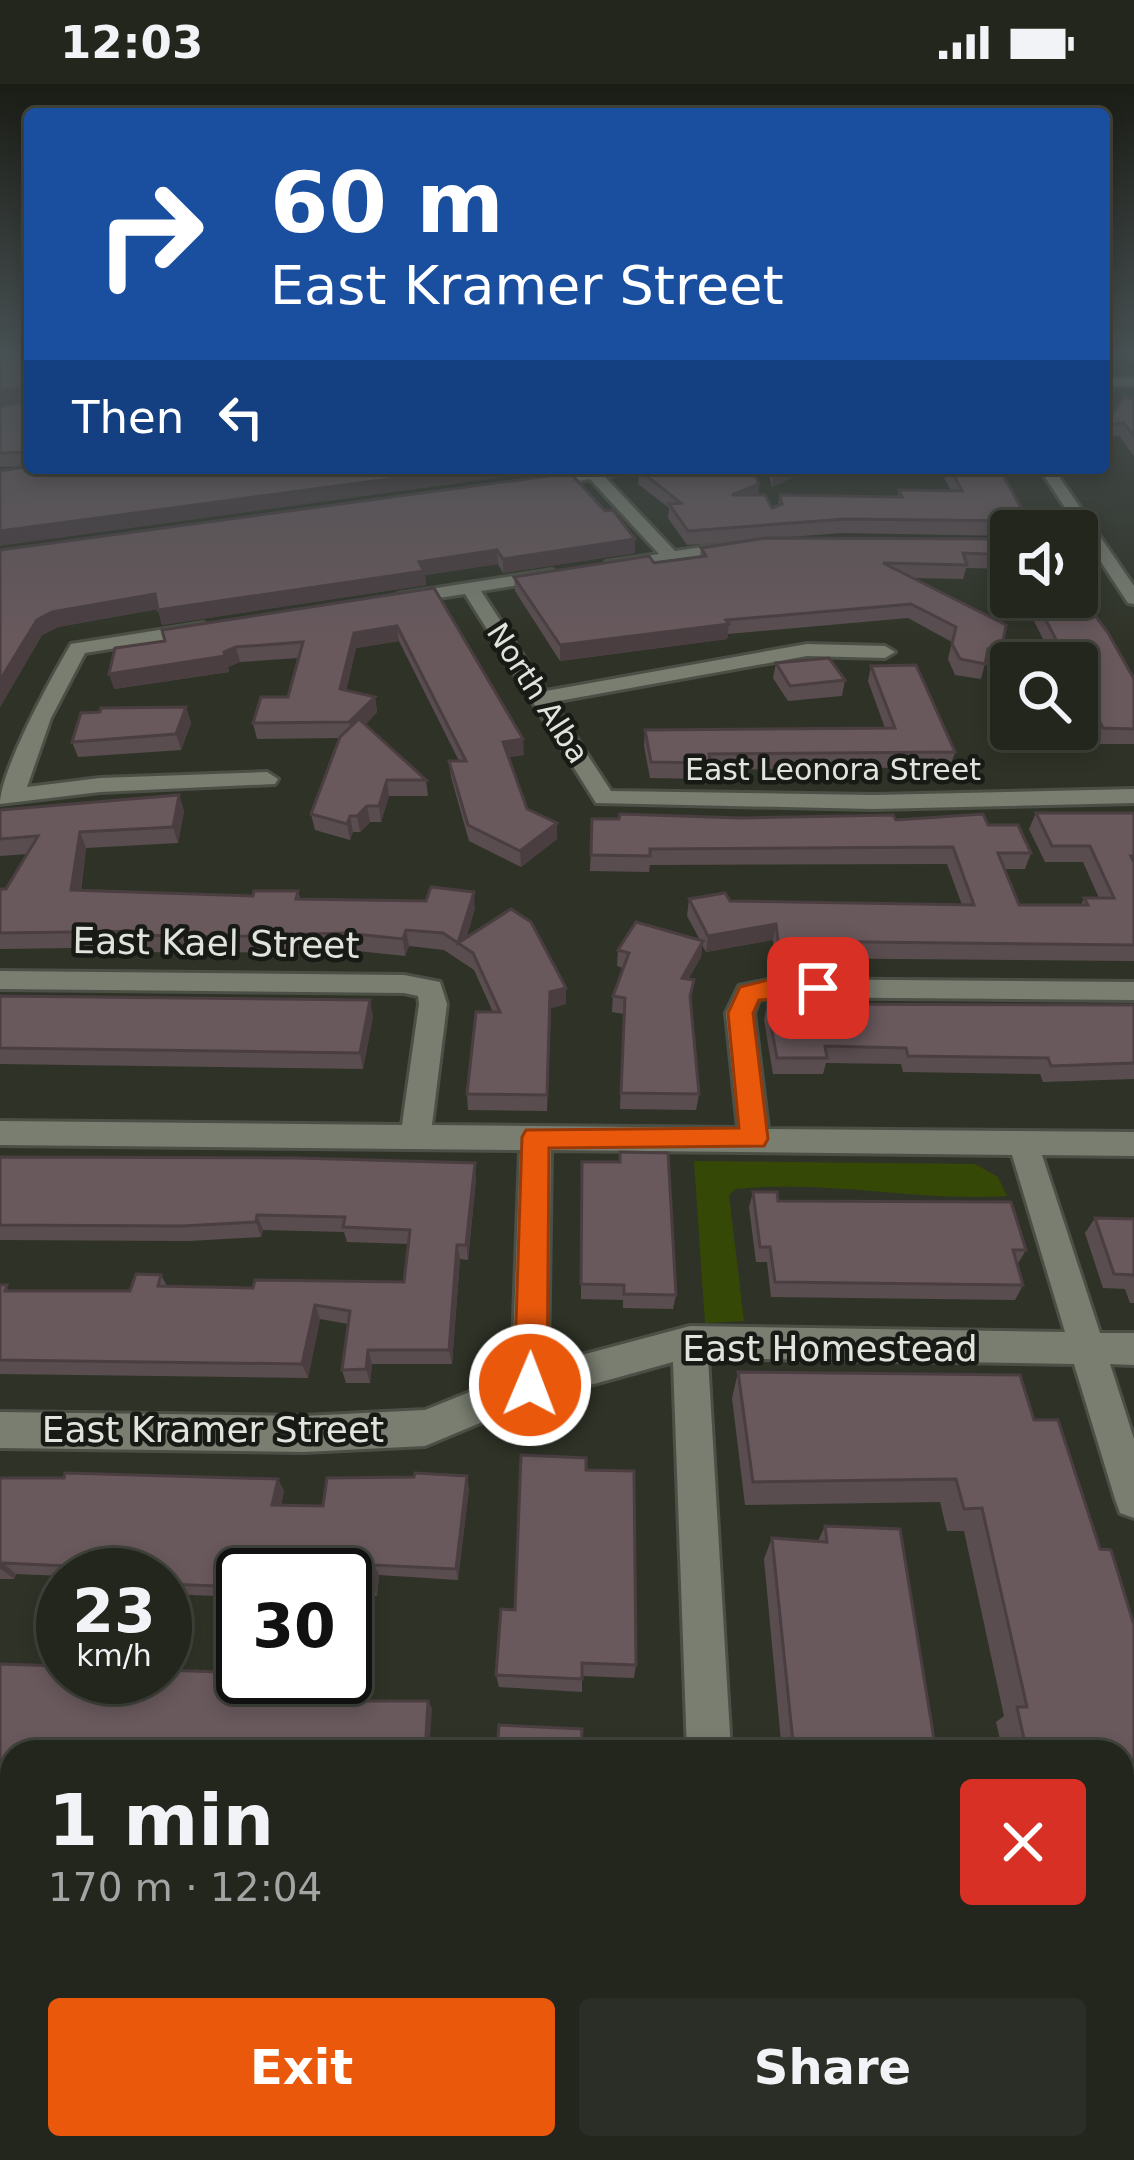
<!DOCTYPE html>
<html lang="en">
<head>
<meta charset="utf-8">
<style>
	:root { --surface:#23261d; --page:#2b2e26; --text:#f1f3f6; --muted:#a3a5a4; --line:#40433b; --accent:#ea580c }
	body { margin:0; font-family:"DejaVu Sans",sans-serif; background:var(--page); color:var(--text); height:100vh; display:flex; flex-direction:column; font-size:45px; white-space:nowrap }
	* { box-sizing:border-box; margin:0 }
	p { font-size:39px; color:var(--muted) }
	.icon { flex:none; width:66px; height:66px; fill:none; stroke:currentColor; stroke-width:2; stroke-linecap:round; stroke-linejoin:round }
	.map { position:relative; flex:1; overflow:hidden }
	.details { position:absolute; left:0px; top:1656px; width:1134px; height:420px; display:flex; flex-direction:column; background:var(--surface); border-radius:36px 36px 0 0; box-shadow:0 6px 18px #0003,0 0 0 3px var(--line) }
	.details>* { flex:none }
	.top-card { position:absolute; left:24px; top:24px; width:1086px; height:366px; border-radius:12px; box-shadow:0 6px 18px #0003,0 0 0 3px var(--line); background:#1a4fa0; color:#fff; overflow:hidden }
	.fabs { position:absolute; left:990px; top:426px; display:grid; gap:24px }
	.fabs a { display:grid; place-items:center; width:108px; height:108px; border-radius:12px; background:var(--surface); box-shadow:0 6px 18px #0003,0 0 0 3px var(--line); font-size:60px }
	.speed { position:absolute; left:36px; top:1464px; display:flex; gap:24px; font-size:60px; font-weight:700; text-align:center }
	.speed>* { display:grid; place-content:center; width:156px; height:156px; border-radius:50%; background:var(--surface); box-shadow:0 6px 18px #0003,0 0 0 3px var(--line); line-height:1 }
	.speed small { font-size:30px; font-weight:400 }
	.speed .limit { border:6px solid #111; border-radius:18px; background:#fff; color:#111 }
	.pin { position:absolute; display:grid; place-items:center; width:102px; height:102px; color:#fff; margin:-51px; border-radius:24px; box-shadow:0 6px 18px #0006 }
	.me { position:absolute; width:132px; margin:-66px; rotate:1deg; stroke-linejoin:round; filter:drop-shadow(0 0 9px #0008) }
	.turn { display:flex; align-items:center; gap:42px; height:252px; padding:0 48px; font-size:54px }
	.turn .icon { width:156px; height:156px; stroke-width:2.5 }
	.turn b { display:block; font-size:84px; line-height:102px }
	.then { display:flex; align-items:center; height:114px; padding:0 48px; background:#0003; gap:24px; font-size:45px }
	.round { display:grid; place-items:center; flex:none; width:126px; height:126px; border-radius:12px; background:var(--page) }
	.overview { display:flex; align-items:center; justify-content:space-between; height:204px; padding:0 48px }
	h1 { font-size:72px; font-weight:700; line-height:90px }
	.button { display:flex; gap:24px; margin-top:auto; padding:24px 48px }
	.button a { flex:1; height:138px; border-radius:12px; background:var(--accent); color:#fff; font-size:48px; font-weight:700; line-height:138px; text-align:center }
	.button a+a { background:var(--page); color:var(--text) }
	.status { display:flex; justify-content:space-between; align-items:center; height:84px; padding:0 60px; background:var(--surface); direction:ltr }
	.status svg { height:33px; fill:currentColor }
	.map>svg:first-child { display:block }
	.green { fill:#364805 }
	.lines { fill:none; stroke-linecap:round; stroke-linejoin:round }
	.minor-casing { stroke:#4c4f45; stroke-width:6 }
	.minor { fill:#797e71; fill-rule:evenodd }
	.wall { fill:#5a4d50 }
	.shaded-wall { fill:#4a3e41 }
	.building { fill:#69595d; stroke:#4a3e41; stroke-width:3 }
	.route { fill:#ea580c; stroke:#983908; stroke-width:3 }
	.labels { text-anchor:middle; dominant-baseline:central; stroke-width:9; stroke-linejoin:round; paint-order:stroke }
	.far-street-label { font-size:30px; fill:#e1e4dc; stroke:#181a15 }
	.street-label { font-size:36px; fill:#e1e4dc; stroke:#181a15 }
</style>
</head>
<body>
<div class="status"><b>12:03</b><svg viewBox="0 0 49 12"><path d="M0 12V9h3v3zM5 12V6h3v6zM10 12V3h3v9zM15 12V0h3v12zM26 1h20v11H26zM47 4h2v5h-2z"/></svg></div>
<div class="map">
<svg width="1134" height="2076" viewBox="0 0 1134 2076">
	<rect width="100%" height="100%" fill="#2f3327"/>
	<path class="green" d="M694,1077l281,3 23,13 9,19c-90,6 -180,-17 -271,-7l-7,6 15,126 -39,2z"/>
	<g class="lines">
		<g class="minor-casing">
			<g id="minor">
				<rect x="1104" y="294" width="30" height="8"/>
				<path d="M606,384h38l-39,9 70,74 61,-9 8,5 -8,5 -130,18v-8l53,-8 -69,-75 -55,9 -8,-5z"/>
				<path d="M1039,384h14l81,118v18l-6,-1z"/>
				<path d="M552,486l9,5 -3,4 -77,12 65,100 261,-47 78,2 10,6 -10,6 -78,-2 -254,46 58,89 263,4 260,-6v14l-260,6 -278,-6 -131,-209 -67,10 -9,-5 9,-5z"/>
				<path d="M203,539l9,6 -2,4 -125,20 -34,65 -24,69 73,-9 167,-6 11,7 -3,5 -175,8 -100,12c0,-33 51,-126 71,-160z"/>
				<path d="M0,887l404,4 36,7 7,22 -15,121 306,3 -12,-115 13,-27 34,-7 361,3v18l-361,-3 -14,3 -5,13 14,116 366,3v24l-92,-1 58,178h34v32l-24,-1 24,75v79l-14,-5 -5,-14 -41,-135 -366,-6 23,394h-44l-14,-390 -140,39 -108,45 -121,6 -304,-4v-36l304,4 121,-6 87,-35 8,-225 -520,-5v-24l402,4 17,-121 -1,-8 -14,-3 -404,-4zM551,1066l461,5 53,177 -375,-6 -142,38z"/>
				<rect x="0" y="1857" width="12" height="50"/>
				<path d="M1122,2048h12v28h-373l-5,-12h366z"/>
				<path d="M269,2064h54l-2,12h-54z"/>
			</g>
		</g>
		<use href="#minor" class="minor"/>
	</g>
	<g class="wall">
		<path d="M30,270v112l-30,1v-60l29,-7z"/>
		<path d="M1134,315v57l-15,-20 -15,1 2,-13z"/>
		<path d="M767,384h46l-41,19z"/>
		<path d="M939,384h60l35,63h-23v5l-169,-3 -66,5 235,1v37l-4,-7 -41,-1 -3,11 -50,-1 88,73 -4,15 -12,-2 -4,15 -26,-4 -7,-16 4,-17 -44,-24 -180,16 -1,5 -167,22 -45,-70 -1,-14 186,-21 1,-8 54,-8 -68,5 -19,-27 1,-10 -31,-24 1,-14 120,14 -1,11 14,13 6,-2 2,-11 118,2 1,-7 52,1z"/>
		<path d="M605,427l30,28v14l-132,20 -5,-9 -73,11 1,10 -264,40 -4,-16 -100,18 -16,8 -42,72v-157z"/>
		<path d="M434,504l90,167 -16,2 19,52 30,30 -36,28 -52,-26 -18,-64 -2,-16h10l-60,-120 -43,7 -10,42 29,7 2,15 -12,13 61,55 2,16h-39l-8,26h-11l-10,10h-7l-3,8 -35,-10 -4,-16 29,-76 -83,1 -4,-16 35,-26 10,-39 -58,4 -12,5 1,5 -115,17 51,-48z"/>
		<path d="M1022,513h55l57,82v65h-38l-19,-38v-43h-22z"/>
		<path d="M776,579l69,17 -3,16 -54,5 -15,-23z"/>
		<path d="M871,582l84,86 -5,15 -241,3 -1,9 -58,-1 -6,-32 1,-16 240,-2 -17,-47z"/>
		<path d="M186,623l5,16 -10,27 -103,7 -6,-15z"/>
		<path d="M179,711l5,16 -6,32 -92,5 -5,42 172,6 45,-5 2,8 175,9 -9,30 100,66 -15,4 -4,103 -79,-1 -1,-16 26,-82 -19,-42 -30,-20 -35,-4 -4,10 -57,-6 -130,3 -68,-1 -1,-5 -149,2v-60h6l21,-35 -27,2v-46z"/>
		<path d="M1036,729h98v148l-359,-3 -2,-18 -67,12 -4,-7 -1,12 -13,22 6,1 -4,24 9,90 -3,16 -76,-1 4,-95 -12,-2 1,-16 10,-28 -6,-2 1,-16 82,-10 -13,-24 2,-17 273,6 -15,-41 -297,1 -1,7 -59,-1 2,-52 304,1 92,5 43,28 -6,16h-21l15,36h62l3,-7h15l-16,-36h-38l-16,-33z"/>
		<path d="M0,912l373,20 -10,53 -363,-5z"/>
		<path d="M767,920l367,1v74l-91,3 -3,-8 -137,-2 -2,-8 -75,-1 -3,11h-50l-9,-54z"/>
		<path d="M0,1073l476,22 -8,81 -8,-1 -8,105h-80l-2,19h-24l-4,-13 6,-46 -28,-5 -12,59 -308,-4v-89l12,6h118l31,-16 6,11 86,2 151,-6 5,-38 -62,-2 -3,-10 -81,-2 -2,7 -72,4 -189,-1z"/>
		<path d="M582,1078l94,133 -3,14 -50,-1v-8l-42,-1z"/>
		<path d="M753,1108l25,9 248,49 -9,15 6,20 -8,15 -244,-3 -4,-35h-11l-7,-55z"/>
		<path d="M1095,1134l39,1v84h-4l-5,-14 -22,-1 -18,-55z"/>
		<path d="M738,1288l296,48 66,129 34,76v154h-12v-27h-119l-7,-30 8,-6 -40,-185h-17l-7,-29 -195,3 -13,-107z"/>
		<path d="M586,1386l50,195 -2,13 -52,-2v16l-83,-5 -3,-12 19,-65z"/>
		<path d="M0,1394l278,1 6,12 -3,14 42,1 146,-18 -11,92 -79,-5 -2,21 -32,1v-22h-102v22l-78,-3v-19l-102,1 -47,-2 -2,5h-14z"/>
		<path d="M825,1442l111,226h-154l-18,-193 8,-21 46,3z"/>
		<path d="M0,1580l63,13 274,6 5,9 -1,9h87l4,8 -420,43v88h-12z"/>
	</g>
	<g class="shaded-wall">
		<path d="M25,303l4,13 -29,4v-13z"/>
		<path d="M472,384h83v2l-555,76v-15z"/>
		<path d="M787,384h26l-41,19 2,-14z"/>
		<path d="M759,400l-1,13 -26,-2z"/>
		<path d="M635,455v14l-132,20v-14z"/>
		<path d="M497,466l1,14 -73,11 1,10 -264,40 -4,-15 261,-48z"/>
		<path d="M155,510l4,15 -101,18 -16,8 -42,72v-27l37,-60 15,-8z"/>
		<path d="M729,540l-2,15 -167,22v-16z"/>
		<path d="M397,542l2,15 -43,7 -13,56 -3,-15 14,-56z"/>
		<path d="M236,563l4,15 -12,5 -4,-15z"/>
		<path d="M225,572l4,16 -115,17 -5,-15z"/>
		<path d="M375,613l2,15 -25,26 -3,-16z"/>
		<path d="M186,623l5,16 -10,27 -5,-16z"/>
		<path d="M523,655l1,16 -21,3v-16z"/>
		<path d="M387,696l2,16 -8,26 -2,-16z"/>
		<path d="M179,711l5,16 -6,32 -5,-16z"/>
		<path d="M367,722l3,16 -10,10 -3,-16z"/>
		<path d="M350,732l3,16 -3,8 -3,-16z"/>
		<path d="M557,739v16l-36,28 -1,-16z"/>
		<path d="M80,748l6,16 -8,58 -7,-16z"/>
		<path d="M474,808l1,16 -11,39 -6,-3z"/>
		<path d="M776,840l-3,16 -67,12 2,-16z"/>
		<path d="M406,846l3,16 -4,10 -2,-17z"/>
		<path d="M703,857l-2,16 -21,37 2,-16z"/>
		<path d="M566,904v16l-15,4 -4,103 3,-119z"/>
		<path d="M370,916l3,16 -10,53 -3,-16z"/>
		<path d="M475,1079l1,16 -8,81 -2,-15z"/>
		<path d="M257,1131l6,15 -2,7 -5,-15z"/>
		<path d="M457,1161l3,14 -8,105 -3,-14z"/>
		<path d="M315,1221l5,14 -12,59 -6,-14z"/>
		<path d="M368,1266l4,14 -2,19 -4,-14z"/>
		<path d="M467,1392l2,12 -11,92 -2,-11z"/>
		<path d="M278,1395l6,12 -5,25 -7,-11z"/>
		<path d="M3,1479l13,11 -2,5 -13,-10z"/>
		<path d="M374,1481l5,10 -2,21 -5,-10z"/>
		<path d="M337,1599l5,9 -2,18 -6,-9z"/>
		<path d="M428,1617l4,8 -3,43h-4z"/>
		<path d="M213,2064h10l-2,12h-10z"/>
	</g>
	<g class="building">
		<path d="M0,270h30v44l-5,-11 -25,4z"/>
		<path d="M1124,313l10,2v38l-10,-14 -18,1z"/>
		<path d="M30,315v53l-30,1v-46z"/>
		<path d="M30,382v2h442l-472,63v-60z"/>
		<path d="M661,384h90l8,16 -27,11h33l7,13 10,-4 -2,-9 122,2 -3,-7 63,1 -12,-23h49l35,63h-17l-2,-10 -170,-2 -157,12 -19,-27 12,-1 -42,-33z"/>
		<path d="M570,389l35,38 8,-1 22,29 -132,20 -6,-9 -78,12 5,9 -266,39 -3,-16 -103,18 -15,8 -37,60v-130z"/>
		<path d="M765,454l246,1v16l-48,-2 4,12 -84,-2 123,62 -5,26 -13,-2 -3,15 -25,-5 -8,-15 4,-17 -45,-23 -185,16 3,4 -169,21 -46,-68 135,-21 5,7 52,-7 -5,-8z"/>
		<path d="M434,504l89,151 -20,3 24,67 30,14 -37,28 -52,-26 -19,-64h17l-69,-135 -43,7 -14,56 35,8 -26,25 -96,1 8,-26h27l15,-55 -67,5 -12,5 1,4 -116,18 6,-26 50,-7 -3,-11z"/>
		<path d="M1034,513h43l2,3h5l24,33 26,46v50l-31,-1 -26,-49v-16h-9z"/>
		<path d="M829,574l16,22 -55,6 -14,-23z"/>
		<path d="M916,581l39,87 -246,2 1,9 -59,-1 -6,-32 250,-2 -24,-62z"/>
		<path d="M186,623l-10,27 -104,8 9,-29 19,-1 1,-4z"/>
		<path d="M359,635l67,61h-39l-8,26h-12l-10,10h-7l-3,8 -36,-10 29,-77z"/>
		<path d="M179,711l-6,32 -93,5 -9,58 182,6 1,-5h44l-2,8 130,2 5,-14 43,5 -16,51 53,-34 20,13 35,66 -16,4 -3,103 -80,-1 9,-82h24l-27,-59 -30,-20 -37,-3 -3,9 -58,-6 -132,4 -69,-2 2,-4 -146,2v-44h6l32,-53 -38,3v-29z"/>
		<path d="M1036,729h98v43h-3l3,6v83l-356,-4 -2,-17 -68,12 -19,-37 36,-6 5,8 244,4 -21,-58 -303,2v7l-59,-1 1,-36h27l1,-5 121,4 152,-3 3,5 87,-6 5,11h30l13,28h-33l21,52h69l-4,-7h30l-24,-52h-38z"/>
		<path d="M636,838l67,19 -21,37 12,2 -4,16 9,98 -78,-1 4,-95 -12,-2 16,-43 -11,-3z"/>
		<path d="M0,912l370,4 -10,53 -360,-5z"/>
		<path d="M767,920l367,1v58l-83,3 -3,-8 -140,-2 -2,-8 -81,-2 2,12h-50z"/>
		<path d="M620,1068l48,1 8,142 -52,-1v-9l-43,-1 1,-122h38z"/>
		<path d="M0,1073l297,1 178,5 -9,82h-9l-8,105h-81l-2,19 -24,1 8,-59 -35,-6 -13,59 -302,-4v-75h7l-2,6h125l6,-17 25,1 -3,11 95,2 2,-8 149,2 6,-52 -67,-3 2,-10 -88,-2 -1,7 -74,4 -182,-1z"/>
		<path d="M753,1108h24l1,9 233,1 15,48h-13l10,35 -248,-3 -5,-35h-10z"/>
		<path d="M1095,1134l39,1v56l-20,-1z"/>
		<path d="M738,1288l282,3 14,45h24l42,129 11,1 23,75v141h-12v-14h-95l-10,-45h10l-45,-199 -18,1 -8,-30 -203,3z"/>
		<path d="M521,1371l65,3v12l48,1 2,194 -54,-2v16l-86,-4 5,-66 14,1z"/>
		<path d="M65,1389l213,6 -6,26 51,1 4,-28 87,-1 1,-4 52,3 -11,93 -82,-4 -2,21h-27v-11h-102v12l-78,-3v-9h-101l3,-9 -64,-3 -3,6v-91h64z"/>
		<path d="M825,1442l75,3 36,223h-142l-22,-214 55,4z"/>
		<path d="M0,1580l58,2 -2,6h7v5h102l2,-7 76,3v8l94,2 -3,18h94l-3,51h-413v80l-4,-1 -1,4h-7z"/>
		<path d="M499,1641l83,4 -1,22 60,1h-144z"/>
		<rect x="1122" y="1760" width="12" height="195"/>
		<path d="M0,2019l12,1v44h201l-2,12h-211z"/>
	</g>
	<linearGradient id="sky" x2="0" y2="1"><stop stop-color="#1a1c15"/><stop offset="0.48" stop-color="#475052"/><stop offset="1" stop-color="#475052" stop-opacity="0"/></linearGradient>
	<rect width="1134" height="561" fill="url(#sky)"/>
	<path class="route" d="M772,895l46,1 12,8 -12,9 -59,3 -6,13 15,126 -4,7 -215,2 -2,237 -5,11 -12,4 -12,-4 -4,-11 8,-248 4,-7 213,-2 -11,-115 12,-26z"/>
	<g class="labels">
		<g class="far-street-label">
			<text transform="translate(538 609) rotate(57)">North Alba</text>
			<text x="833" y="685">East Leonora Street</text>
		</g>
		<g class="street-label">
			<text transform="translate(216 859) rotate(1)">East Kael Street</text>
			<text x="830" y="1264">East Homestead</text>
			<text x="213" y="1345">East Kramer Street</text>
		</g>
	</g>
</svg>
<div class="fabs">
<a><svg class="icon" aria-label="sound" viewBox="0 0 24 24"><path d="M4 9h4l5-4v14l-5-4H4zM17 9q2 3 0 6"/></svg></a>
<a><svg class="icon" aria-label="search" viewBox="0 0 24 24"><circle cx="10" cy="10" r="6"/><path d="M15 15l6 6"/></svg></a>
</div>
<div class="speed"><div>23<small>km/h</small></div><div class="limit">30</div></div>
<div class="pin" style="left:818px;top:904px;background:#d93025"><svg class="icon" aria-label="arrive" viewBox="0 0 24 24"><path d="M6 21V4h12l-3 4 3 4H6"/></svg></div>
<svg class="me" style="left:530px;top:1301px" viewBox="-20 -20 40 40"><circle r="17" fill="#ea580c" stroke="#fff" stroke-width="3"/><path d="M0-11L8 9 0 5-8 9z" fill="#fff"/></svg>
<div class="top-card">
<div class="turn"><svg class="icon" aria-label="right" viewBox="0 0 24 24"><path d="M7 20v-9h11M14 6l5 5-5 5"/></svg><div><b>60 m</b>East Kramer Street</div></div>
<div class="then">Then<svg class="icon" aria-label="left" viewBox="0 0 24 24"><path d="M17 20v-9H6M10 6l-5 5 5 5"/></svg></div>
</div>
<section class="details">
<div class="overview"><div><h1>1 min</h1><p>170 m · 12:04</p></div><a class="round" style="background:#d93025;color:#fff"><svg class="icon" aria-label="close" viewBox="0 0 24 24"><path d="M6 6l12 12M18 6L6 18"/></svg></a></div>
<div class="button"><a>Exit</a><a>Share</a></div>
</section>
</div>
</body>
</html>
